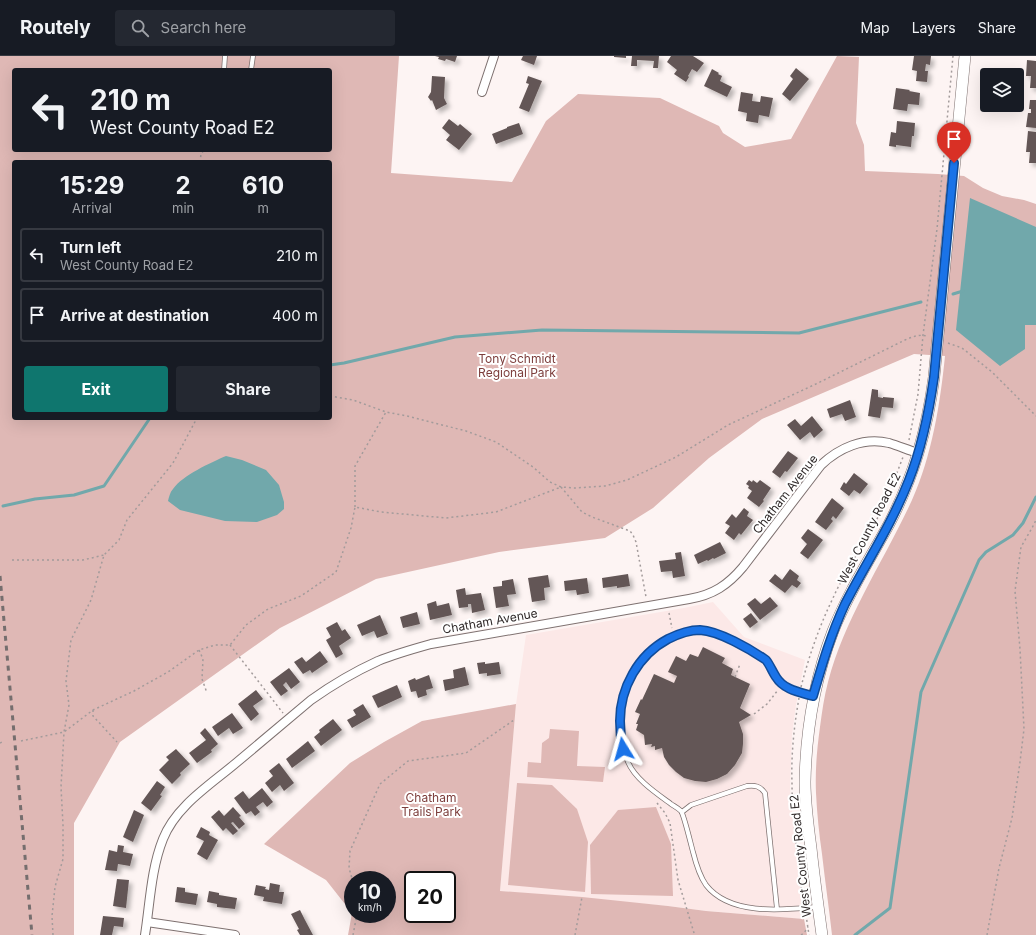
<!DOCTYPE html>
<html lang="en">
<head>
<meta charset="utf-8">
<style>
	:root { --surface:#171b24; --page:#242831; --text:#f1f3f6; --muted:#9ea1a6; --line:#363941; --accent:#0f766e }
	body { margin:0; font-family:Inter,sans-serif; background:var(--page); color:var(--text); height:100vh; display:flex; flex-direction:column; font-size:15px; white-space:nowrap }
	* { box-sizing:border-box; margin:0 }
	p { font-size:13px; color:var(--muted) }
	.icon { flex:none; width:22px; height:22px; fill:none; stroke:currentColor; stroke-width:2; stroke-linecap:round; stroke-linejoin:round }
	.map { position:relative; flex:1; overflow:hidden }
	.panel { position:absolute; left:12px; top:104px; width:320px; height:260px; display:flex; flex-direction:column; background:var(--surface); border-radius:4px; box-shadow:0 4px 16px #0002 }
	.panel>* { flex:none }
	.hud { position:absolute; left:12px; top:12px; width:320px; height:84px; border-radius:4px; box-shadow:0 4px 16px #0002; background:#171b24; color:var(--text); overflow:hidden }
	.controls { position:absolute; left:980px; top:12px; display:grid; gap:8px }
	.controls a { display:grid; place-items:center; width:44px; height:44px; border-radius:4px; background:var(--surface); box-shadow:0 4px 16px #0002; font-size:20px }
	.speed { position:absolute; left:344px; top:815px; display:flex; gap:8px; font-size:20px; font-weight:700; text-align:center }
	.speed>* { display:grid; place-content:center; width:52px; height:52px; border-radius:50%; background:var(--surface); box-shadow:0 4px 16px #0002; line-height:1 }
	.speed small { font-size:10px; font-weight:400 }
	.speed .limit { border:2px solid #111; border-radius:6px; background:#fff; color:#111 }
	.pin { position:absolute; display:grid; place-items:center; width:34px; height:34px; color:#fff; margin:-41px -17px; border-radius:50% 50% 50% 0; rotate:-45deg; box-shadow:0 0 4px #0007 }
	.pin .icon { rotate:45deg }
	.me { position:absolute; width:44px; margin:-22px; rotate:352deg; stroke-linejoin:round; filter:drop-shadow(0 0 3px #0008) }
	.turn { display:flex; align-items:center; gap:14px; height:84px; padding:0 12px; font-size:18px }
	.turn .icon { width:52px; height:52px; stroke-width:2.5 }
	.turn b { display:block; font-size:28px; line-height:34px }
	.eta { display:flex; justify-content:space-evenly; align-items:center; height:68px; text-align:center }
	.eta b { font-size:24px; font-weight:700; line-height:28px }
	.action { display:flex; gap:8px; margin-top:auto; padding:8px 12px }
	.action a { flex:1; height:46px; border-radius:4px; background:var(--accent); color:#fff; font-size:16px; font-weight:700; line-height:46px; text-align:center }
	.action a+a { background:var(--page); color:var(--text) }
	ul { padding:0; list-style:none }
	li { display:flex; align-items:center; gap:12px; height:54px; margin:0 8px 6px; padding:0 4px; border:2px solid var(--line); border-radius:4px }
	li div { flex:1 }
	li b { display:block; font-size:15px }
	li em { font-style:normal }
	header { display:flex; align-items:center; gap:24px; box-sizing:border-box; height:56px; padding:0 20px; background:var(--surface); border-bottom:1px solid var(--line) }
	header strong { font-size:19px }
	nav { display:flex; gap:22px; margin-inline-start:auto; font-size:14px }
	.search { width:280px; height:36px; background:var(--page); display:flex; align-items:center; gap:10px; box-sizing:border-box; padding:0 14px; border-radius:4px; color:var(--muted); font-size:15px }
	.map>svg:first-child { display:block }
	.built { fill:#fce8e7 }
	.green { fill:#dfb8b5; fill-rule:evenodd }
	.water { fill:#71a8ab }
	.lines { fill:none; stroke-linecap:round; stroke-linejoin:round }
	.stream { stroke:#71a8ab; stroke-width:3 }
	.building { fill:#645756; filter:url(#shadow) }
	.lane-casing { stroke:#7e7170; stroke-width:5.5 }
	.street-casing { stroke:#7e7170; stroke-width:10 }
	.secondary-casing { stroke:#7e7170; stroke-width:12 }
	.path { stroke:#a39b9b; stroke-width:1.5; stroke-dasharray:2 3; stroke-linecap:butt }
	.lane { stroke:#fff; stroke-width:4 }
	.street { stroke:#fff; stroke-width:8 }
	.secondary { stroke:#fff; stroke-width:11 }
	.rail { stroke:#756e6e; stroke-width:3; stroke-dasharray:5 5; stroke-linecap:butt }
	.route-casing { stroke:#114b97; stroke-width:10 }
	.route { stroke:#1a73e8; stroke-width:7 }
	.labels { text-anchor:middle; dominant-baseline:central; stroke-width:4; stroke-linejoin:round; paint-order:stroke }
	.park-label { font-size:12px; fill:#7d3e3c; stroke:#fff }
	.street-label { font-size:12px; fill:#302a2a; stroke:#fff }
</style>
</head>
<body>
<header>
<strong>Routely</strong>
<div class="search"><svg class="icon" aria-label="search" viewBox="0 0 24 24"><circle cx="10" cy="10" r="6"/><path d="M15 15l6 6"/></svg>Search here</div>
<nav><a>Map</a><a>Layers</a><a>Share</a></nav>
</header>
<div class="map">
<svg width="1036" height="879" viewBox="0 0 1036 879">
	<defs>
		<filter id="shadow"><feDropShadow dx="3.5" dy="3.5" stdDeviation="2" flood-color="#0004"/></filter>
	</defs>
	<rect width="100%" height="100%" fill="#fdf4f3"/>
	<path class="built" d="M713,546l31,35 61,23 -9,45 -4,30 -2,55 4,43 10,86 -98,-8 -38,-5 -168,-15 16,-187 10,-69 158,-27z"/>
	<g class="green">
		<path d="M0,0h399l-8,117 121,9 34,-61 32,-27 82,4 59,28 4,7 22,14 46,-8 46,-83 22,1 -3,66 8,22 1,26 73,3 26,2 19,12 19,8 22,4 12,4v731h-204c-3,-27 -7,-54 -10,-81 -3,-20 -5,-41 -6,-61 -1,-23 1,-44 4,-66 2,-15 4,-30 8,-45 17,-65 56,-121 84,-182 20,-45 28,-95 33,-144l-31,-2 -152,65 -53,39 -56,50 -48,30 -106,14 -123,27 -96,49 -160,114 -46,81v112h-74zM14,14h316v80h-316zM14,106h316v256h-316z"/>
		<path d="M516,648l-16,187 82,6 86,9 38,5 98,8 3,16h-459l4,-22 -26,-33 -62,-36 86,-81 34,-21 38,-21zM353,824h34v34h-34zM413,824h34v34h-34z"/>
		<path d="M550,673l29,2 -2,35 28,1 -2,15 -76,-5 1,-15 13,1 1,-20 7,-5z"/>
		<path d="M517,727l35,2 25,24 11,33 -3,50 -77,-7z"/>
		<path d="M656,751l15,37 2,52 -82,-2 -1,-49 28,-35z"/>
	</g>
	<g class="water">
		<path d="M970,142l66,29v98h-11v24l-25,17 -44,-36z"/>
		<path d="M226,400l16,4 24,10 13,15 5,17v7l-7,6 -20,7 -32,-1 -45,-11 -12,-9c1,-4 2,-9 5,-12 10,-14 37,-26 53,-33z"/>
	</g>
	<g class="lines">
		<g class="stream">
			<path d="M953,238l10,-3"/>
			<path d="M330,309l14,-2 111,-26 87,-7 257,3 122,-31"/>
			<path d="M3,450l32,-7 39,-4 30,-9 46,-68"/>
			<path d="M855,879l35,-27 31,-216 58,-132 7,-8 27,-17 10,-12 13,-26"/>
		</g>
	</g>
	<g class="building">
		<path d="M435,0h22l-2,6 -9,-3 -1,2 -7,-2 1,-2z"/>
		<path d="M523,0h14l-3,9 -13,-5z"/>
		<path d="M614,0h12v2l-12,-1z"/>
		<path d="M632,0h27l-1,12h-5l1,-7 -17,-1v6h-6z"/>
		<path d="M671,0h22l11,7 -7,9 -5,-3 -4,7 1,1 -3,5 -12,-8 3,-4 -10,-8z"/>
		<path d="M914,0h17l-1,9 -4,-1 -1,7h3l-1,11 -11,-1 1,-10 -5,-1z"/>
		<path d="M1027,4l9,1v27h-6l1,-12h-5z"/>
		<path d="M796,12l13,11 -19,22 -8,-7 11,-15 -3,-3z"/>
		<path d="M712,13l7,4 -1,1 4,2 -2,5 12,6 -5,10 -23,-11z"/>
		<path d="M432,20l13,1 -1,21 3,6 -11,6 -4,-10 -1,1 -3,-4 3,-5z"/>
		<path d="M528,20l14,5 -13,31 -10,-4 10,-24 -3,-1z"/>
		<path d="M896,32l14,2 -1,1 11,2 -1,12 -11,-1 -1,7 -14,-2z"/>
		<path d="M741,36l12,2 -1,7 8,1 1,-6 12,2 -4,19 -10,-2 -1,8 -12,-2 1,-8 -9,-2z"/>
		<path d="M1030,44h6v28l-10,-1 2,-14h3v-4h-2z"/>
		<path d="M449,63l9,7 2,-2 12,10 -13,16 -13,-10 4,-5 -8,-7z"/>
		<path d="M897,65l18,2 -1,13h-2l-1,11 -15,-2v2l-7,-1 2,-14 5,1z"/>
		<path d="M519,67l4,11 -27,10 -4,-10 15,-6v-1z"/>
		<path d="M1028,75l8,1v31h-7l1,-11h-4z"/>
		<path d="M872,333l6,1v7l5,1v-1l11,1 -1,10 -11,-1 -2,11 -12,-2z"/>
		<path d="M850,344l6,17 -11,4 -3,-7 -12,4 -3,-9z"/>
		<path d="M812,360l11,14 -9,8 -4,-6 -10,8 -13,-15 8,-6 6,7z"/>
		<path d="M788,395l10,7 -11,14 -2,-1 -5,7 -8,-6z"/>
		<path d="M854,417l14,11 -8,10 -6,-4 -5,6 -9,-7 4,-7 2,2z"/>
		<path d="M749,424l3,2 1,-2 4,3 3,-3 11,8 -8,12 1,1 -5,6 -12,-9 5,-7 -4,-3 1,-2 -3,-2z"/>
		<path d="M832,442l12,10 -8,11 -3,-3 -2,3 2,2 -7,9 -11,-8z"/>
		<path d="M744,452l5,4 -2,4 6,4 -12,15 -2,-2 -5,7 -9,-7 5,-7 -5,-3 7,-9 4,4z"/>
		<path d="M808,473l15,11 -15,19 -8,-6 7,-9 -6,-6z"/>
		<path d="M720,486l6,11 -12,6 -1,-1 -5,3 -1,-1 -9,4 -4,-9z"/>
		<path d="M681,496l4,24 -12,2 -1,-7 -11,1 -2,-11 17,-2 -1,-6z"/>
		<path d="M790,513l9,7 -2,4 4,3 -4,5 -5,-3 -7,8 -16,-12 6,-7 7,6z"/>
		<path d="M628,518l2,12 -13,2v-2l-14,2 -1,-10z"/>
		<path d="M548,519l2,12 -6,1 1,12 -13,2 -4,-24z"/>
		<path d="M587,522l2,15 -12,2 -1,-5 -11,1 -1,-10z"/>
		<path d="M513,523l3,15 -9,1 2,11 -13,2 -3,-21 9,-1v-5z"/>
		<path d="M465,532l1,7 15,-2 4,17 -13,3 -1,-9h-3v3l-9,1 -3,-18z"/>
		<path d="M770,541l8,9 -18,14 -13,-16 8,-6 6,6z"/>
		<path d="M436,545l1,5 12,-3 3,12 -22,5 -3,-16z"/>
		<path d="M417,556l3,12 -17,4 -3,-11z"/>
		<path d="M751,557l7,9 -8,6 -7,-9z"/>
		<path d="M380,559l8,19 -11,4 -3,-7 -12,5 -5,-11z"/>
		<path d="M337,566l5,9 3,-2 6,9 -12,8 4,8 -7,4 -10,-18 5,-3 -5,-9z"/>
		<path d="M703,591l22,11 -3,5 11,6 -2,6 19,9 -10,24 11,7 -12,7 4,12v10l-1,9 -7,12 -8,9 -10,5 -11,3 -11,-1 -11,-3 -8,-6 -7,-7 -5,-8 -2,-9 -7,2v-4l-4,1 1,-3 -7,1 -1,-10 -8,-5 2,-6h-2l4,-10 -5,-2 6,-13 1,1 12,-26 20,9 3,-7 -9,-4 8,-16 10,5 4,-7 8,3z"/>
		<path d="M320,595l8,11 -16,11 -2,-3 -7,4 -9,-12 8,-5 4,5z"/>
		<path d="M485,606v2l14,-2 2,12 -14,2v-3l-8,1 -2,-11z"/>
		<path d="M465,611l4,18 -24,6 -2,-11 11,-2 -1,-8z"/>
		<path d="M289,612l11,14 -9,7 -5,-7 -3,3 5,6 -7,5 -11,-14z"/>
		<path d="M429,619l4,13 -7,2 1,5 -9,3 -2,-7 -5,1 -3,-11 7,-3 1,2z"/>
		<path d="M397,629l5,12 -24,11 -6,-12z"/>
		<path d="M256,634l7,9 -10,7 6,8 -8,7 -13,-17z"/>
		<path d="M363,648l8,13 -19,11 -5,-8 9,-5 -3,-5z"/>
		<path d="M232,657l11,15 -10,6 -4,-6 -11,8 -6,-9z"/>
		<path d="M333,663l9,11 -21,16 -7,-9 6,-5 -1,-2z"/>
		<path d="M205,672l13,16 -7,6 1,2 -15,11 -8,-10 17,-13 -6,-7z"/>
		<path d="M308,685l7,10 -23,17 -6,-9z"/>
		<path d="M176,693l14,15 -10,9 1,2 -9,9 -13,-14 10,-10 -3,-3z"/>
		<path d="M279,707l15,20 -10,8 -4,-6 -8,7 -7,-9 8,-7 -4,-5z"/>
		<path d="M157,725l8,6 -5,8 2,1 -11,15 -10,-8z"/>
		<path d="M262,732l11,14 -6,5 -4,-5 -7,5 4,5 -5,4 -4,-5 -5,3 -12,-16 9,-7 6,8z"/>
		<path d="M233,751l8,9 -2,1 6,7 -6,5 -6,-7 -2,1 7,8 -5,4 -7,-7 -3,3 -12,-14 8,-7 5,6z"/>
		<path d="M134,754l10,5 -11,27 -10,-5z"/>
		<path d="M201,771l9,5 -1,3 9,5 -11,20 -10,-6 7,-13 -8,-4z"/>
		<path d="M118,789l6,1 -1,6 10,2 -3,12 -12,-2 -1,7 -12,-1 4,-20 8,2z"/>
		<path d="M117,823l12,1 -3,28 -13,-2z"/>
		<path d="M270,827l10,2 -1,7h5l-2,12 -19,-3 1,-4 -10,-2 2,-10 10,2 -1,2 4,1z"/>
		<path d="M177,831l8,1v4l13,2 -2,11 -21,-3z"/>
		<path d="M209,835l10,2v2l18,3 -2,11 -18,-2v-3l-10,-2z"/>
		<path d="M300,854l5,10 8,15h-13l-3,-5 2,-1 -8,-15z"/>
		<path d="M103,860l21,2 -1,9 -9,-1 -2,9h-12z"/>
	</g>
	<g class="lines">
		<g class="lane-casing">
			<g id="lane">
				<path d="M224,14l1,-14"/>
				<path d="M251,14l2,-14"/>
				<path d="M813,640c-14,-4 -29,-6 -37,-19 -4,-6 -6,-12 -10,-17 -16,-11 -47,-28 -66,-30 -11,0 -22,4 -32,9 -6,4 -14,8 -20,13 -28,27 -36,75 -20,110 7,17 28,31 43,42 3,2 7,4 10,7 3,4 10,34 12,41 3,12 6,23 13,33 24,31 77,25 111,22"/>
				<path d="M682,756l9,-7 56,-19c8,-1 13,0 18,7l12,116"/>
			</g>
		</g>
		<g class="street-casing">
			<g id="street">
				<path d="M482,36l12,-36"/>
				<path d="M147,866l88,13"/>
				<path d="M145,879c5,-32 6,-66 18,-96 13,-33 47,-54 73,-76 25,-21 50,-42 75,-63 21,-15 43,-28 67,-39 17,-7 35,-12 53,-17l258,-45c24,-4 39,-14 54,-32l78,-102c18,-17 42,-28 68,-22 10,3 19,7 29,10"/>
			</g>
		</g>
		<g class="secondary-casing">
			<path id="secondary" d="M822,879c-4,-29 -8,-58 -11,-87 -3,-22 -6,-44 -6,-66 1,-54 9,-101 28,-151 15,-38 37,-72 56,-107 25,-48 38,-94 45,-147l31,-321"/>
		</g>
		<g class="path">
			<path d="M200,106l1,-8 3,-4"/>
			<path d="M948,287l14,5 30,24 44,44"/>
			<path d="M330,340l23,4 33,12 21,4 59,15 30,11 37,25 17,15 11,5 14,1 30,-2 22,-6 49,-23 52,-32 90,-42 87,-43c7,-3 14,-6 22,-4"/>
			<path d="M909,384l9,-46 5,-59 14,-106 16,-173"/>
			<path d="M561,431l21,25 10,5 38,14 3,4 3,7 10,55"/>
			<path d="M355,451v-41l31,-54"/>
			<path d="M12,504h71l21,-5"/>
			<path d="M669,557l3,15"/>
			<path d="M230,589l53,68"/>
			<path d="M199,594l4,9 -1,20 5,14"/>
			<path d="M735,621l5,-13"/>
			<path d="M801,631c8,-31 18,-60 32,-89 12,-27 30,-52 44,-79 10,-20 18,-41 26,-62"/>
			<path d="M799,642c-5,28 -8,57 -7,85 0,40 7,79 11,119"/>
			<path d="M93,654v6l24,26"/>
			<path d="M754,658l13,-10 11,-14"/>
			<path d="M21,685l43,-9 29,-22 41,-19 34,-19 31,-22 16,-5h15l16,-20 22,-16 33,-13 35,-24 15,-44 4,-21 26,5 65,6 50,-6 65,-25"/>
			<path d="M0,687l2,-1"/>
			<path d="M657,747l8,10 5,10 8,57 16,53v2"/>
			<path d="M353,826l-4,-14 1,-17 30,-67 28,-23 58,-8 48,-33"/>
			<path d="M806,859l3,20"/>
			<path d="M53,879l-1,-19 3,-29 8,-28v-34l-2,-38 3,-55 5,-27 -3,-24 5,-41 20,-40 13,-45 15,-15 8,-20 46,-57 24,-45"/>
			<path d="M353,879l4,-21"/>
			<path d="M575,879l7,-38"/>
			<path d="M801,879l3,-2 4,-6"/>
			<path d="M987,879l12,-67 13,-50 8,-56 4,-33 -4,-80 -5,-58 6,-44 11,-19 4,-8"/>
		</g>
		<use href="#lane" class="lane"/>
		<use href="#street" class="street"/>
		<use href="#secondary" class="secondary"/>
		<path class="rail" d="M0,520l32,359"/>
	</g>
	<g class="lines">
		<g class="route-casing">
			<path id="route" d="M623,693c-2,-9 -3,-18 -3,-28 0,-33 18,-66 48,-82 10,-5 21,-9 32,-9 19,1 50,19 66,30 4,5 6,11 10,17 8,13 23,15 37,19 9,-31 18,-62 32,-92 21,-41 47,-80 64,-124 13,-33 20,-68 25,-103l20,-214"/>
		</g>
		<use href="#route" class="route"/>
	</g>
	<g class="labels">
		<g class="park-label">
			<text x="517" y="302">Tony Schmidt<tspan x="517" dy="14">Regional Park</tspan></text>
			<text x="431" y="741">Chatham<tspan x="431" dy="14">Trails Park</tspan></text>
		</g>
		<g class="street-label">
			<text transform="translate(785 438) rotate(-52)">Chatham Avenue</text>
			<text transform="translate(869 472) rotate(-63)">West County Road E2</text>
			<text transform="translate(490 565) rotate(-10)">Chatham Avenue</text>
			<text transform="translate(800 800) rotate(-96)">West County Road E2</text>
		</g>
	</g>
</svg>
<div class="controls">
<a><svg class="icon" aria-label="layers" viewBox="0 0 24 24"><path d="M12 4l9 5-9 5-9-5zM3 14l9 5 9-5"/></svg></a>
</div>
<div class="speed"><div>10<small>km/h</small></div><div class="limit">20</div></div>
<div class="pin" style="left:954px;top:107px;background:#d93025"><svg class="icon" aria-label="arrive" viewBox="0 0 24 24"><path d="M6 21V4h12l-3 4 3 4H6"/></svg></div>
<svg class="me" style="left:623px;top:693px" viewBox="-20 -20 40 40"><path d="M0-17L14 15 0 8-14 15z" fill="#1a73e8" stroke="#fff" stroke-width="4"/></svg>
<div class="hud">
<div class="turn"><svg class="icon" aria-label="left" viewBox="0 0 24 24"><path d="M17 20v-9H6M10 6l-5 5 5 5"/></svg><div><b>210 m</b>West County Road E2</div></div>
</div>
<section class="panel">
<div class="eta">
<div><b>15:29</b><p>Arrival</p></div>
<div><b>2</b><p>min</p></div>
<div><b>610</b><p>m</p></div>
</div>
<ul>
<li><svg class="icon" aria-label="left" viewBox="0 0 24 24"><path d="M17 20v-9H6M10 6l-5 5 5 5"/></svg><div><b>Turn left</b><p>West County Road E2</p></div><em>210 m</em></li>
<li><svg class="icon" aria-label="arrive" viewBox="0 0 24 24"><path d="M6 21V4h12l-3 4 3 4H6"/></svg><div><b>Arrive at destination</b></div><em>400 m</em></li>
</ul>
<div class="action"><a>Exit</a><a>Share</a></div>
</section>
</div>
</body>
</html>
